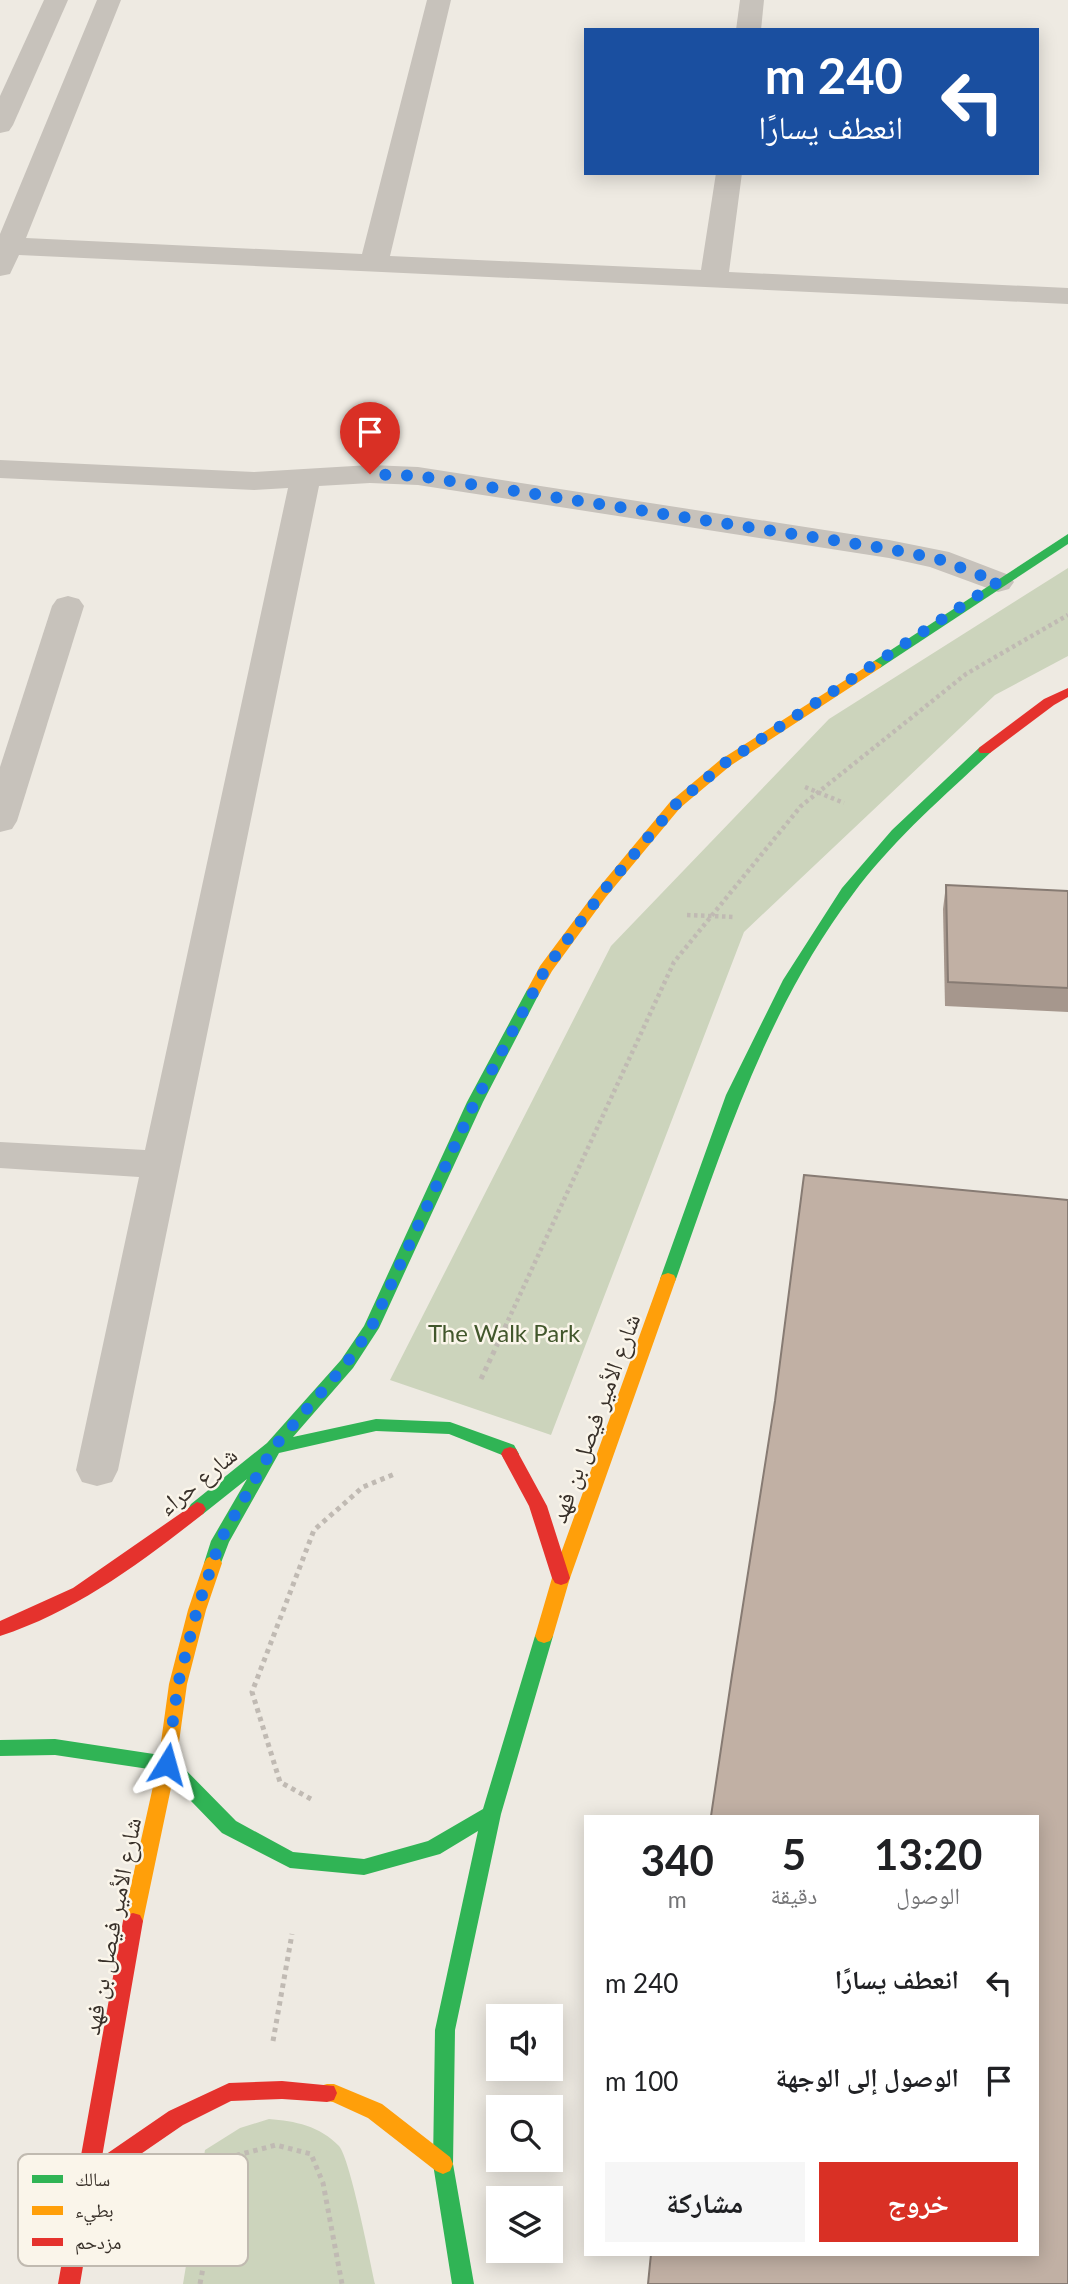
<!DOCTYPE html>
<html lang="ar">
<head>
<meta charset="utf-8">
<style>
	:root { --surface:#fff; --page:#f6f6f6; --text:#202124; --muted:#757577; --accent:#d93025 }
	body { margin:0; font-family:Lato,"Noto Naskh Arabic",sans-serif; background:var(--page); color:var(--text); direction:rtl; height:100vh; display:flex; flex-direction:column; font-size:26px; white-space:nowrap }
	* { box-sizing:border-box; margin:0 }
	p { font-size:23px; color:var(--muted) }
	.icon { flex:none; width:38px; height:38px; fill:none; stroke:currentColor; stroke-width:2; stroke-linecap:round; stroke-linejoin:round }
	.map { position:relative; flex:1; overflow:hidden; direction:ltr }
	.drawer { position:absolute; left:584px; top:1815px; width:455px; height:441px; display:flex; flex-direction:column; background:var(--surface); border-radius:0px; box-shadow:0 4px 18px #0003; direction:rtl }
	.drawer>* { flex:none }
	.top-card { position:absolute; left:584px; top:28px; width:455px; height:147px; border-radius:0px; box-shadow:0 4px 18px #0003; direction:rtl; background:#1a4fa0; color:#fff; overflow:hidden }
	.fabs { position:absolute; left:486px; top:2004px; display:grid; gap:14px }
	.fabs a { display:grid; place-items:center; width:77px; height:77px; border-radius:0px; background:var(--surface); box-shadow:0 4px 18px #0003; font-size:35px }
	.pin { position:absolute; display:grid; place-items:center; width:60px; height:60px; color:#fff; margin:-72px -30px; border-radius:50% 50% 50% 0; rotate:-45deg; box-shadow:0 0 7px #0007 }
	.pin .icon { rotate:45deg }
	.me { position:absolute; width:77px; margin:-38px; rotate:8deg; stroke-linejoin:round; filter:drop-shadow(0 0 5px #0008) }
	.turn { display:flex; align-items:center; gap:24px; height:147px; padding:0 21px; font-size:32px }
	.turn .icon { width:91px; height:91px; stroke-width:2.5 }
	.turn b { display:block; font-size:49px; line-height:60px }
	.eta { display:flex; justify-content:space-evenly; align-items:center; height:119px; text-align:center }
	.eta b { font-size:42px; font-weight:700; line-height:49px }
	.primary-button { display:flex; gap:14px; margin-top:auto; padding:14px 21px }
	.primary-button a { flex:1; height:80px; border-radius:0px; background:var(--accent); color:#fff; font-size:28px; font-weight:700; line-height:80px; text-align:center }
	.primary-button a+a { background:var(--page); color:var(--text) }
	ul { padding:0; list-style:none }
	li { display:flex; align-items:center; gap:21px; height:98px; padding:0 21px }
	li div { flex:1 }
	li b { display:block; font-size:26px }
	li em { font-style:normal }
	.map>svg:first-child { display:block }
	.green { fill:#ccd4bc }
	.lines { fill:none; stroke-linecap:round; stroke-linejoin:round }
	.path-far1 { stroke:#c0bab3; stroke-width:4.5; stroke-dasharray:3.5 3.5; stroke-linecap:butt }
	.path { stroke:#c0bab3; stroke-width:5; stroke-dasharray:4.5 4.5; stroke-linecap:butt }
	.street { fill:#c7c2bb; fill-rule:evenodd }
	.fast { fill:#30b455; fill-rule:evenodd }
	.slow { fill:#ff9f0a; fill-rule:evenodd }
	.jam { fill:#e5322d; fill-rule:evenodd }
	.wall { fill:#a6978d }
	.building { fill:#c1b0a4; stroke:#877b73; stroke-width:2 }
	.route { stroke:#1a73e8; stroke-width:12; stroke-dasharray:0 21.6 }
	.labels { text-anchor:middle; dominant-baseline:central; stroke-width:5; stroke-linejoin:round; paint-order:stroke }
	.park-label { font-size:24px; fill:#42572c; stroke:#faf5ea }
	.street-label { font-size:24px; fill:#383029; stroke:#faf5ea }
	.key { fill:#faf5ea; stroke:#c0bab0; stroke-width:2 }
	.key-label { font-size:19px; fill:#383029 }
</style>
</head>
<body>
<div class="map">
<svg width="1068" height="2284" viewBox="0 0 1068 2284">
	<rect width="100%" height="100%" fill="#eeeae2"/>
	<g class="green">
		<path d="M1068,568v88l-73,39 -251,237 -193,503 -161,-55 221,-434 218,-227z"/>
		<path d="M269,2119c26,2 51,7 70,27 11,12 31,115 36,138h-192l22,-134 35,-22z"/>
	</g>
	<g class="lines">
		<g class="path-far1">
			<path d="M805,787l39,16"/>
			<path d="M687,915l48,2"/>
			<path d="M505,1327l169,-365 127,-156 165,-132 102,-59"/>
		</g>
		<g class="path">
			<path d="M481,1379l25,-53"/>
			<path d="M311,1799l-31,-17 -28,-90 62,-162 49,-43 34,-14"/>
			<path d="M273,2041l19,-107"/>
			<path d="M200,2284l20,-107 18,-22 38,-10 35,9 12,29 19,101"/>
		</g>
		<g class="street">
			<path d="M44,0h24l-55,125 -4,6 -9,2v-37z"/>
			<path d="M97,0h24l-95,238 336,16 65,-254h24l-61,256 311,14 15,-97h26l-13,99 339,16v16l-1049,-49 -9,19 -10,2v-42z"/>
			<path d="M740,0h24l-3,30h-25z"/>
			<path d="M0,460l254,12 116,-7 48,2 471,73 60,12 60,23 5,7 -5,7 -11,3 -68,-25 -41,-9 -471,-73 -48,-2 -51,3 -201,984 -6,12 -15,4 -15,-4 -6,-12 63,-293 -139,-9v-26l145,8 143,-662 -34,2 -254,-12z"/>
			<path d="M68,596l11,3 5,7 -67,215 -5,8 -12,3v-65l52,-161 5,-7z"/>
		</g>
		<g class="fast">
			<path d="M1068,534v10l-188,124 -5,1 -7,-4z"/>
			<path d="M985,746l5,1 2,3 -2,3c-48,45 -98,88 -137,141 -86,114 -130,252 -177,385l-2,4h-12l-2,-4 66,-184 57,-115 59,-92 50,-58 88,-83z"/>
			<path d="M534,985l7,5 -58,112 -104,226 -26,40 -60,69 83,-18 74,3 64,23 5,9 -3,5h-12l-2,-4 -53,-21 -73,-3 -97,22 -50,89 -10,26 -6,2 -6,-2 -3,-5 7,-22 36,-62 -44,35 -6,2 -6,-2 -3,-5 3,-5 76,-61 74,-83 23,-34 103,-224 60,-112z"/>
			<path d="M544,1629l6,2 3,5 -52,178 -46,216 -2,134 21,120h-22l-19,-120 2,-134 43,-199 -38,23 -76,21 -74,-7 -68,-35 -60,-62 -107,-16 -55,1v-16l55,-1 112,17 7,2 62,63 57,31 71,7 64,-18 55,-32 52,-173 3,-5z"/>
		</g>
		<g class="slow">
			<path d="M875,661l7,4 -2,3 -150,98 -50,42 -74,89 -54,74 -13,23h-10l-2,-4 13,-24 56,-75 74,-89 50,-42z"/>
			<path d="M668,1273l6,2 2,4 -106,299 -17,58 -3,5 -6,2 -6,-2 -3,-5 17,-58 108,-299 2,-4z"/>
			<path d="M213,1556l6,2 3,5 -16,47 -19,74 -11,80 -33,157 -3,6 -7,2 -7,-2 -3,-6 35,-157 11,-80 19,-74 16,-47 3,-5z"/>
			<path d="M327,2084h7l48,20 68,53 3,7 -3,7 -7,3 -7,-3 -68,-53 -35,-16 -13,-2 -3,-7 3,-7z"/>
		</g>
		<g class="jam">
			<path d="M1068,688v9l-14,8 -64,48h-10l-2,-3 2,-3 64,-48z"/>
			<path d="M510,1447l6,2 31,57 23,72 -3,5 -6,2 -6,-2 -3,-5 -23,-72 -28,-52 3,-5z"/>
			<path d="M197,1502l6,2 3,5 -3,5c-63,49 -126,97 -203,122v-15l73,-33z"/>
			<path d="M133,1913l7,2 3,6 -41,236 67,-46 60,-28 53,-2 52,5 3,7 -3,7 -7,2 -45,-3 -51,2 -48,24 -86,59 -17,100h-22l65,-363 3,-6z"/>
		</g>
	</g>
	<path class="wall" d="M946,885l122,6v121l-123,-6 -2,-97z"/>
	<g class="building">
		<path d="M946,885l122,6v97l-120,-6z"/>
		<path d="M804,1175l264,25v1084h-420l3,-30h387v-438h-327l21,-141 43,-274z"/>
	</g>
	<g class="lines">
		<path class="route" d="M167,1764l11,-80 19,-74 23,-69 53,-93 73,-84 25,-36 104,-226 70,-132 56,-76 74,-89 50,-42 273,-181 -60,-23 -48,-10 -472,-73 -48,-2"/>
	</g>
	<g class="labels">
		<g class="park-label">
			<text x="504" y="1332">The Walk Park</text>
		</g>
		<g class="street-label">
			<text transform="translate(594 1418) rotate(-70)">شارع الأمير فيصل بن فهد</text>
			<text transform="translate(197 1480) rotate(-39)">شارع حراء</text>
			<text transform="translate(111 1926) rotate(-79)">شارع الأمير فيصل بن فهد</text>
		</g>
	</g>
	<rect x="18" y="2154" width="230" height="112" rx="10" class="key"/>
	<rect x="32" y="2175" width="31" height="8" fill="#30b455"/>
	<rect x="32" y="2206" width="31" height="9" fill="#ff9f0a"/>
	<rect x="32" y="2238" width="31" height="8" fill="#e5322d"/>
	<g class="key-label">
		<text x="75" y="2186">سالك</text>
		<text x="75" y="2217">بطيء</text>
		<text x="75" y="2249">مزدحم</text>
	</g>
</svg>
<div class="fabs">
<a><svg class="icon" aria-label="sound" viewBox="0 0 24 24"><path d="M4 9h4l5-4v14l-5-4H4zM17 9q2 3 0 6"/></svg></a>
<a><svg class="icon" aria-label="search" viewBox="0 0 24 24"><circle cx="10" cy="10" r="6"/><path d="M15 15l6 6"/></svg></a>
<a><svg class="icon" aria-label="layers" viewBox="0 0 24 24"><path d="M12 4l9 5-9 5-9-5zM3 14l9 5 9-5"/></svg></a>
</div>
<div class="pin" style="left:370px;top:474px;background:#d93025"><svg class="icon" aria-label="arrive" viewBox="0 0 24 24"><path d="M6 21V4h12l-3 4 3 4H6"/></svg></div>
<svg class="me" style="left:167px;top:1764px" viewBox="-20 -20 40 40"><path d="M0-17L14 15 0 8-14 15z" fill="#1a73e8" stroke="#fff" stroke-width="4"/></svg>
<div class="top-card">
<div class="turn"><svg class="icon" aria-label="left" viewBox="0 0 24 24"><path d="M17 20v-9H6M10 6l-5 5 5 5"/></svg><div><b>240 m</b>انعطف يسارًا</div></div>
</div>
<section class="drawer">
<div class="eta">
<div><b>13:20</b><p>الوصول</p></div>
<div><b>5</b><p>دقيقة</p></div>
<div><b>340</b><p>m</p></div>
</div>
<ul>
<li><svg class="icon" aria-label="left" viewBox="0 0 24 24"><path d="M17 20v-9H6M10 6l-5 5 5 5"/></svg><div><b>انعطف يسارًا</b></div><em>240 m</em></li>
<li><svg class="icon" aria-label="arrive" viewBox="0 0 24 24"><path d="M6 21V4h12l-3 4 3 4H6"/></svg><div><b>الوصول إلى الوجهة</b></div><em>100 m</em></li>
</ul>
<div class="primary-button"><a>خروج</a><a>مشاركة</a></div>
</section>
</div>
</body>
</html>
